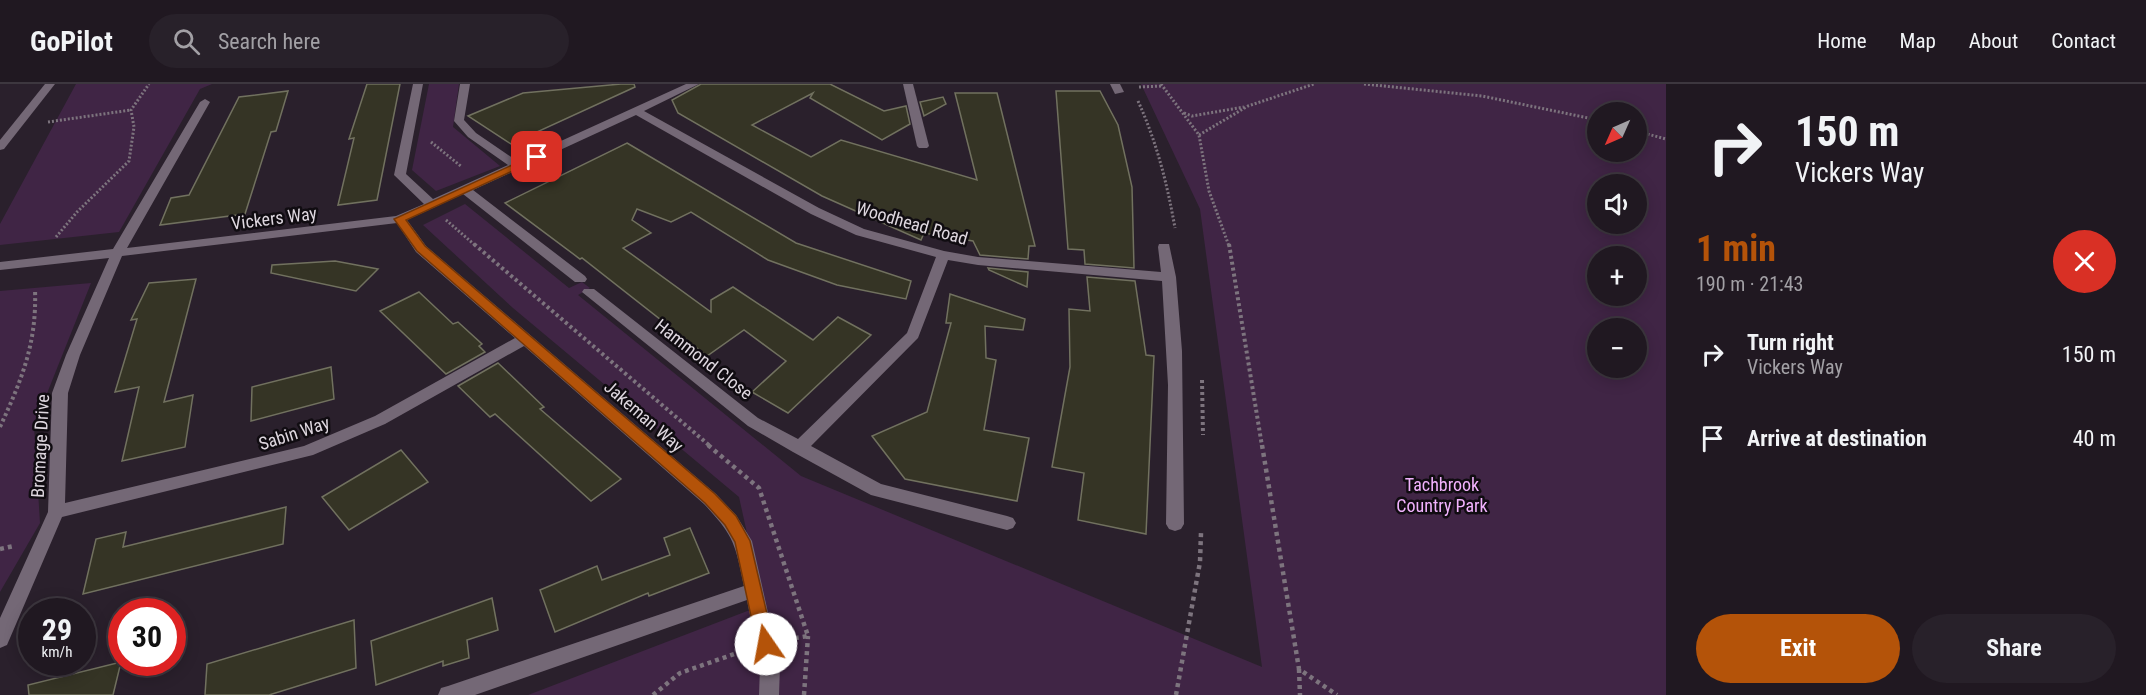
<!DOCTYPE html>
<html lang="en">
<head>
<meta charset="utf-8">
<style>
	:root { --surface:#201821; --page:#28212a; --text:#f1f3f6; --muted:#a2a0a5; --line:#3d373f; --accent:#b45309 }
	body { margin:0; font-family:"Roboto Condensed",sans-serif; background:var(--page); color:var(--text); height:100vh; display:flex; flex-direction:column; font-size:22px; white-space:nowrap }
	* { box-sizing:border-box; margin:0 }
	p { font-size:20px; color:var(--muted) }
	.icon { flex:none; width:33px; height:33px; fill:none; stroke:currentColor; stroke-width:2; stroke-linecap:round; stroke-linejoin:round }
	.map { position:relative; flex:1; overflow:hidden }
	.details { display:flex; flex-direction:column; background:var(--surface); width:480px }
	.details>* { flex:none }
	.hud { background:#201821; color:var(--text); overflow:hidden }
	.needle { width:39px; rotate:225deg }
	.buttons { position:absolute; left:1587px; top:18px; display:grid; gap:12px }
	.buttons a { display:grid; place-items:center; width:60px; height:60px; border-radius:50%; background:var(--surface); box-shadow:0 3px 15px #0003,0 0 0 2px var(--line); font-size:30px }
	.speed { position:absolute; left:18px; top:514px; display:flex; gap:12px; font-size:30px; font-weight:700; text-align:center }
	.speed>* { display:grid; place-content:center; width:78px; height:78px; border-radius:50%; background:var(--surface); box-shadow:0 3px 15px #0003,0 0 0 2px var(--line); line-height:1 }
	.speed small { font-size:15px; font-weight:400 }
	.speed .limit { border:9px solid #d22; background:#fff; color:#111 }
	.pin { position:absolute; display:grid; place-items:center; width:51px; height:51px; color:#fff; margin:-26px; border-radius:12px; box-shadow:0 3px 9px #0006 }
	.me { position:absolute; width:66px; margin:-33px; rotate:348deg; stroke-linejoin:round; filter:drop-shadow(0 0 4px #0008) }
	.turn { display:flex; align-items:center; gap:21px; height:126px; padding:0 30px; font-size:27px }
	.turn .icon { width:78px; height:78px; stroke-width:2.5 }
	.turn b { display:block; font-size:42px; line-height:51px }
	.round { display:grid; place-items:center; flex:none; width:63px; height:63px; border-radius:32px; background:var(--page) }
	.headline { display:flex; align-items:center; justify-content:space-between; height:102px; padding:0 30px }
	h1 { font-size:36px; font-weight:700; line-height:45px; color:var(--accent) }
	.primary-button { display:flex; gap:12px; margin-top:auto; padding:12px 30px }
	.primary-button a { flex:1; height:69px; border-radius:36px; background:var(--accent); color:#fff; font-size:24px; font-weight:700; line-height:69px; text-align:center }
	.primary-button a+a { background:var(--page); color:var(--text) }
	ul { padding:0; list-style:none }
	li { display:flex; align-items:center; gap:18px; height:84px; padding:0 30px }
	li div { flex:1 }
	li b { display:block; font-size:22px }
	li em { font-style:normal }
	header { display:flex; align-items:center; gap:36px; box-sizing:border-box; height:84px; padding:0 30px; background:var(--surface); border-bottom:2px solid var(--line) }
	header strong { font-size:28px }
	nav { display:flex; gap:33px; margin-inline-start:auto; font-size:21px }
	.search { width:420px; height:54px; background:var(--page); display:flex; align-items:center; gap:15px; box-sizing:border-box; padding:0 21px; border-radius:33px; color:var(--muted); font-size:22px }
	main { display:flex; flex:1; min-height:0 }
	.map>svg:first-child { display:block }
	.green { fill:#402545; fill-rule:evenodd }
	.building { fill:#353425; stroke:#71715f; stroke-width:1.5 }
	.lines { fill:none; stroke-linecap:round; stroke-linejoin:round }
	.path-far2 { stroke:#7d747e; stroke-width:3; stroke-dasharray:2 2; stroke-linecap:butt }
	.path-far1 { stroke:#7d747e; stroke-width:4; stroke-dasharray:3 3; stroke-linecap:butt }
	.path { stroke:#7d747e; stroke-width:4.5; stroke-dasharray:4 4; stroke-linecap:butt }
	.minor { fill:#746876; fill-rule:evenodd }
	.route { fill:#b45309; stroke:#753606; stroke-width:1.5 }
	.labels { text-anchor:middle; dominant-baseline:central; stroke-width:5; stroke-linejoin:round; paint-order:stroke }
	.street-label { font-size:18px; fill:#ded7df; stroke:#100c11 }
	.park-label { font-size:18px; fill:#f1b2fd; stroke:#100c11 }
</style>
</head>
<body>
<header>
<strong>GoPilot</strong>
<div class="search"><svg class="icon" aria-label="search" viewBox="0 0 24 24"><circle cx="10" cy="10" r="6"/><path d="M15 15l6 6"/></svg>Search here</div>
<nav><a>Home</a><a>Map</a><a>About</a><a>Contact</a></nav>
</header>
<main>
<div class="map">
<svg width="1666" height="611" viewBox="0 0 1666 611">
	<rect width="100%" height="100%" fill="#2a202c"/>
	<g class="green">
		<path d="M76,0h136l-12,5 -81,143 -119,13v-21z"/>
		<path d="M429,0h30l-6,43 47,39 -64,25 -24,-21z"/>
		<path d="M1141,0h525v611h-1138l235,-90 -24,-108 -226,-189 -90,-83 42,-21 104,84 13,-6 8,6 -12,7 223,181 461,191 -62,-458zM1598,28h38v40h-38zM1598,100h38v40h-38zM1598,172h38v40h-38zM1598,244h38v40h-38z"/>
		<path d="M91,199l-57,143 6,97 -40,69v-301z"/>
	</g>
	<g class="building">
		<path d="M367,0h33l-23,116 -39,5 16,-67 -5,1z"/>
		<path d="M621,0h13l1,3 -124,57 -43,-28 55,-23z"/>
		<path d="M701,0h129l54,27 22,-5 4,18 -28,16 -72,-42 3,-5 -61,32 59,32 30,-17 136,40 -22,-87h42l38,153h-6l-1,13 -48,-4 -7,-14 -49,-8 -3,7 -99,-44 -144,-83 -6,-13z"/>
		<path d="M288,7l-12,40 -5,1 -26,82 -85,11 11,-27 18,-3 50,-98z"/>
		<path d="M1056,7h44l18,34 14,62 2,81 -49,-4 -1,-14 -16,-1z"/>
		<path d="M943,13l3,7 -22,12 -4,-14z"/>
		<path d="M627,59l169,100 115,38 -5,18 -69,-14 -69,-25 -77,-48 -20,10 -34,-13 -5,11 19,13 -28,15 88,64v-12l22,-13 80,53 25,-23 33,18 -83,78 -36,-21 34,-31 -42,-31 -37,26 -125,-98 -2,1 -75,-56z"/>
		<path d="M335,177l43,8 -22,22 -85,-18 1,-8z"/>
		<path d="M988,184l40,4 -1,15 -38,-17z"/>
		<path d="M1087,193l48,4 11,74 8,1 -8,178 -68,-14 6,-47 -32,-6 18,-100 -1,-58 21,2z"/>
		<path d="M196,195l-32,123 29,-7 -8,52 -63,14 17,-74 -24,5 22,-73 -6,1 18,-37z"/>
		<path d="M419,208l34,32 5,-2 24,22 -3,2 6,6 -39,22 -66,-63z"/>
		<path d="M950,210l75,25 -2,11 -38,-4 1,32 10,2 -12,70 45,8 -12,63 -112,-22 -33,-43 55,-24 24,-89h-5z"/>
		<path d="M498,279l46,44 -4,2 81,70 -30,22 -96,-87 -5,3 -32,-31z"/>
		<path d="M331,283l3,32 -83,22 1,-34z"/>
		<path d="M401,366l27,32 -79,48 -27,-33z"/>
		<path d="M286,423l-3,37 -200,50 13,-55 30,-7 -3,15z"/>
		<path d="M690,444l19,45 -60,23 -1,-3 -93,39 -15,-42 57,-24 5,14 68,-25 -6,-17z"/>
		<path d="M492,514l6,32 -31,10 2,18 -26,8v-5l-67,24 -5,-44z"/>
		<path d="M354,536l2,48 -87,27h-64l2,-31z"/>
		<path d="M121,578l-8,33h-84l-1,-10z"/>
	</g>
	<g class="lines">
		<g class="path-far2">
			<path d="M1161,0l38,51 10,56 20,55"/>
			<path d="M1364,0l118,12 116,24"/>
			<path d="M1139,3l23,-1"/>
			<path d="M1138,17c19,42 29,82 37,127"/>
			<path d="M1184,29l8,3 52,-9"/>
			<path d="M48,38l83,-12"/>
			<path d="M1636,47l30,8"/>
			<path d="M1199,51l49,-29 66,-22"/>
			<path d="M431,58l31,25"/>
			<path d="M446,136l30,26"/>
			<path d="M56,153l21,-25 52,-51 5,-34 -3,-17 18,-26"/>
		</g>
		<g class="path-far1">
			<path d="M474,160l236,202"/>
			<path d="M1229,160l33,202"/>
			<path d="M1202,296l1,55"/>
			<path d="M0,343c22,-48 37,-84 35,-138"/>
		</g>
		<g class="path">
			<path d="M708,361l51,43 49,148 -18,3"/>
			<path d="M1262,361l37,224 38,26"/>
			<path d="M0,465l14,-3"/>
			<path d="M1299,585l1,26"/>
			<path d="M653,611l27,-22 60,-21"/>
			<path d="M804,611l4,-59"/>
			<path d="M1176,611l24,-133 1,-29"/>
		</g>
		<g class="minor">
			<path d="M45,0h10l-51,65 -4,1v-10z"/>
			<path d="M413,0h10l-17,90 27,25 75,-34 -40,-28 -14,-16 6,-37h10l-6,36 12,13 41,28 169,-77h13l-55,27 175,97 45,21 80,22 34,6 183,15 -3,-25 1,-3h10l7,33 6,74 2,173 -3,5 -6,2 -6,-2 -3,-5 2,-139 -6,-104 -184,-16 -30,-5 -30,78 -107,108 70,38 126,32 6,2 3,5 -3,5 -6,2 -136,-35 -78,-43 -45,-26 -166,-134 2,-3h10l164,129 40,21 109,-106 29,-76 -80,-22 -45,-21 -175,-99 -163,75 112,86 2,3 -2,3h-10l-112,-88 -56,26 19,26 290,248 20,21 16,26 28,125 -1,29h-20l1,-29 -13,-66 -272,95h-37l3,-7 7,-2 296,-100c-9,-43 -10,-50 -40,-82l-180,-158 -139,78 -72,31 -251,62 -55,128 -7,3v-30l48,-106 4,-119 14,-38 43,-97 -109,12v-8l113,-13 87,-147 5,-3 5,3 -83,146 269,-32 28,-12 -30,-29zM397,139l19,29 99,86 -140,78 -71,30 -239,57 3,-110 12,-38 42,-99z"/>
			<path d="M903,0h10l16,62 -2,2h-8l-2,-2z"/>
			<path d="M1110,0h10l4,8 -9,2z"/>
		</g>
	</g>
	<path class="route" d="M534,71l9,2 -137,63 19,26 290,248 21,22 14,25 24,103 -2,5 -6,2 -6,-2 -3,-5 -22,-102 -10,-17 -20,-22 -288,-252 -23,-32z"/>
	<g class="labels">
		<g class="street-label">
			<text transform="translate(274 134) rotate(-7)">Vickers Way</text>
			<text transform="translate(912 139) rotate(16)">Woodhead Road</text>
			<text transform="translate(704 275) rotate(38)">Hammond Close</text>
			<text transform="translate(644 332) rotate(41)">Jakeman Way</text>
			<text transform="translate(294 349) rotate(-18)">Sabin Way</text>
			<text transform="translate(40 362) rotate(-87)">Bromage Drive</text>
		</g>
		<g class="park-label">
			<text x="1442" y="400">Tachbrook<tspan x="1442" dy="21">Country Park</tspan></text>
		</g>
	</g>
</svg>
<div class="buttons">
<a><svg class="needle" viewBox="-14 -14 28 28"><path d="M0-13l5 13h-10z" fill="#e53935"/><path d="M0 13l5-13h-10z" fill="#a2a0a5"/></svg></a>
<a><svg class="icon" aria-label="sound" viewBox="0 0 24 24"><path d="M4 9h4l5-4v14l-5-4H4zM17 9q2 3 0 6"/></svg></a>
<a>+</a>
<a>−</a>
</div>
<div class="speed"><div>29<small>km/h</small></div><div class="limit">30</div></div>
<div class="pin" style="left:537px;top:73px;background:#d93025"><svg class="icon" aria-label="arrive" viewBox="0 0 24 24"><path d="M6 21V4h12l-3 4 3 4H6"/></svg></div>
<svg class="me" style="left:766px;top:560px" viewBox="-20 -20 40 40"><circle r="19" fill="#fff"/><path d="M0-13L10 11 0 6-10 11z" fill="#b45309"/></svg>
</div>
<section class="details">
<div class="hud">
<div class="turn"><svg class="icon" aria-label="right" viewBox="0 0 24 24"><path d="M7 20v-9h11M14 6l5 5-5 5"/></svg><div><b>150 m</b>Vickers Way</div></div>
</div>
<div class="headline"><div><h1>1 min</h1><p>190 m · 21:43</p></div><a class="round" style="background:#d93025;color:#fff"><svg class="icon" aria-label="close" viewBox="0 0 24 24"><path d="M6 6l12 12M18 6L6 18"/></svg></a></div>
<ul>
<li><svg class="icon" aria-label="right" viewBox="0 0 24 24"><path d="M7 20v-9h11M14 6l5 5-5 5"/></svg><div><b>Turn right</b><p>Vickers Way</p></div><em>150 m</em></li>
<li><svg class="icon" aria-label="arrive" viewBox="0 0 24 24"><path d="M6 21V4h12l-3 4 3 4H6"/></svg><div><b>Arrive at destination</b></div><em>40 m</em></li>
</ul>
<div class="primary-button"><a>Exit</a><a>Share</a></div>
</section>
</main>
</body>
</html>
